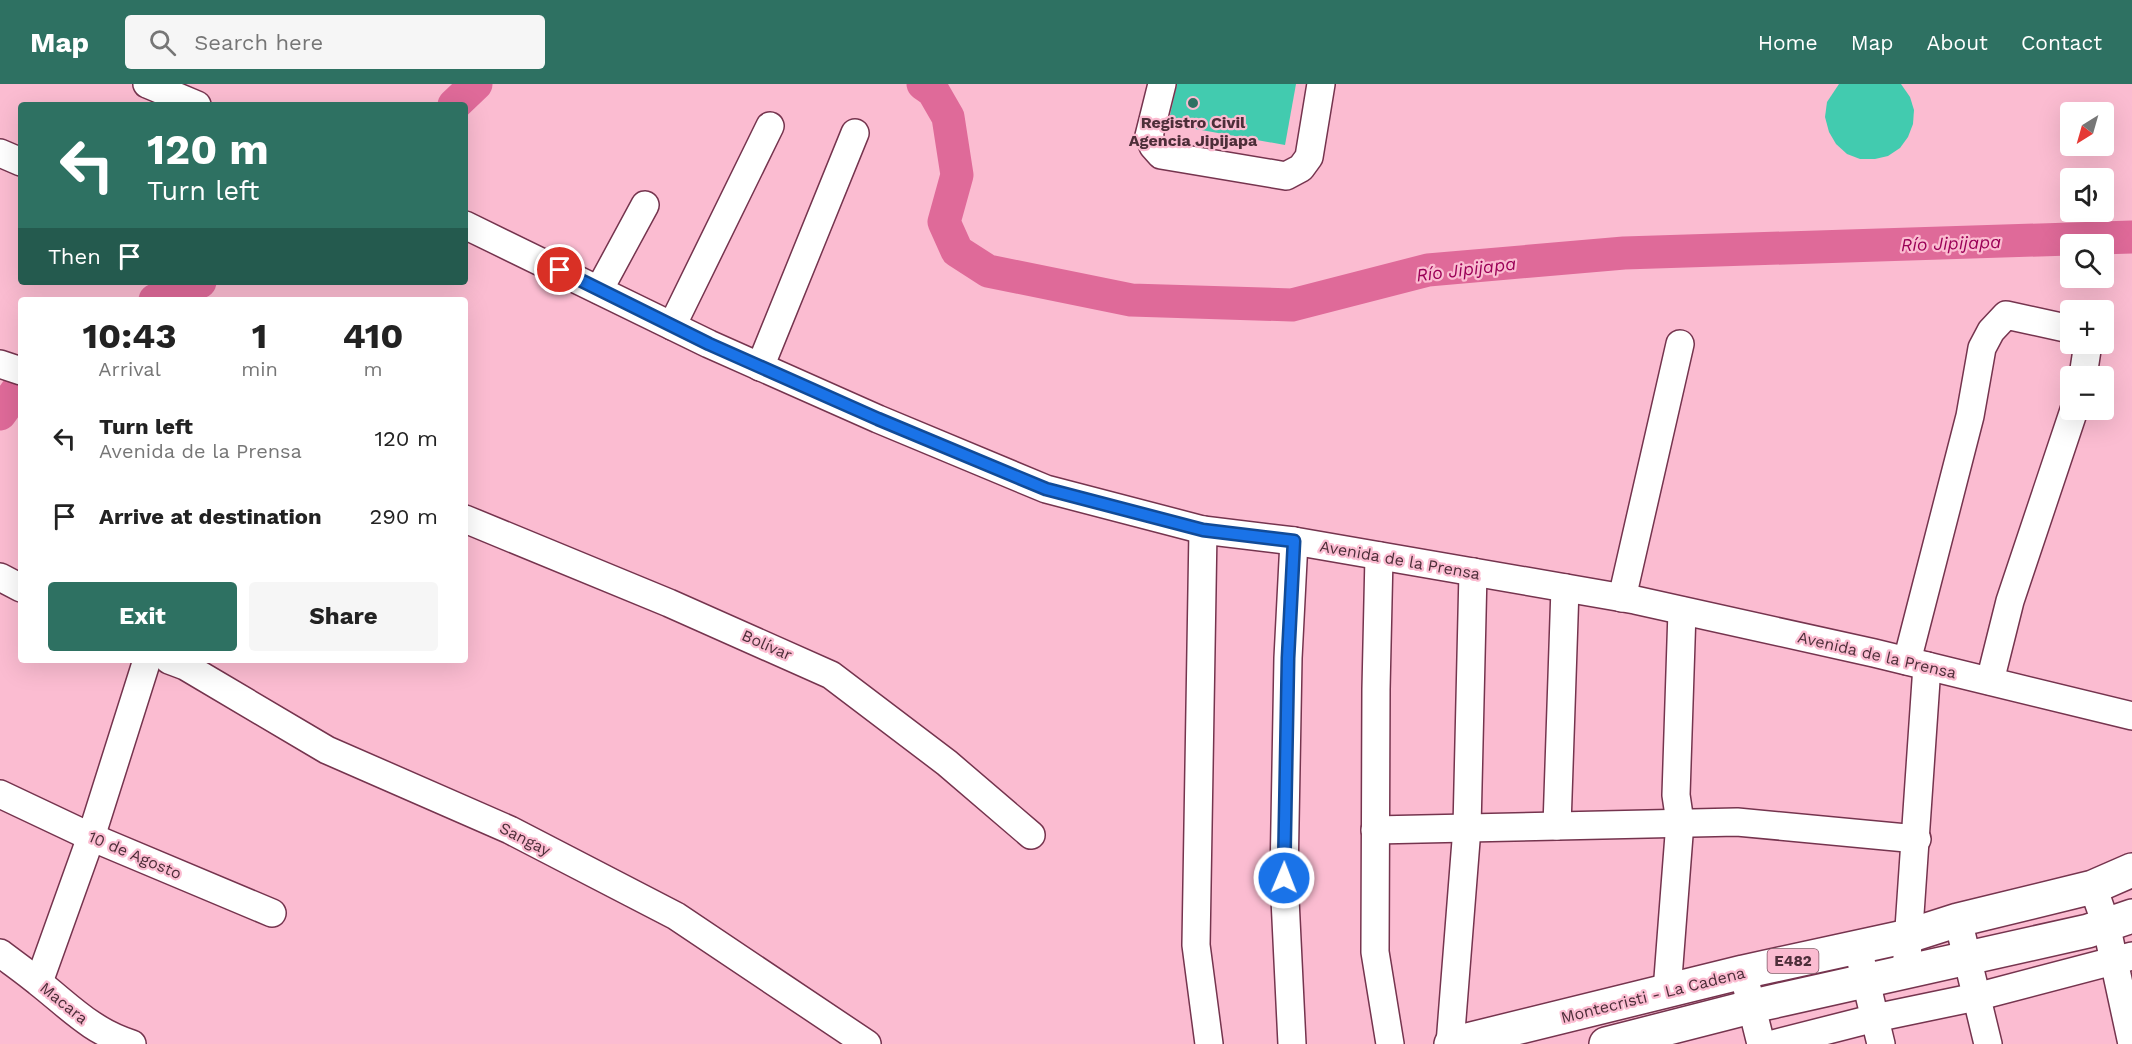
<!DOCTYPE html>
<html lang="en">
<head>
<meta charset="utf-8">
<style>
	:root { --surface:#fff; --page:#f6f6f6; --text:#222; --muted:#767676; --accent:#2e7162 }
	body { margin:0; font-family:"Work Sans",sans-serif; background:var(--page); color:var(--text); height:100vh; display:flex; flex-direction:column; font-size:22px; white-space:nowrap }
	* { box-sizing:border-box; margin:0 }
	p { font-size:20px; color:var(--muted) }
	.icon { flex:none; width:33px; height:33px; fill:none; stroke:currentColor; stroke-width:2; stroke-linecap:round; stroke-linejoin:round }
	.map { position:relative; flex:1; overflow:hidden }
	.side { position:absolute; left:18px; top:213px; width:450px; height:366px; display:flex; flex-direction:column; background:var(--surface); border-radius:6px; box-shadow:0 6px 24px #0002 }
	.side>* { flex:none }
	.guide { position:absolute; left:18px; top:18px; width:450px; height:183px; border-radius:6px; box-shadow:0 6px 24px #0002; background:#2e7162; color:#fff; overflow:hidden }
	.needle { width:39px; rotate:217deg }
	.controls { position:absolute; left:2060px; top:18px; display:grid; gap:12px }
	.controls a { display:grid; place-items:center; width:54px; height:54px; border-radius:6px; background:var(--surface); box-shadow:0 6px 24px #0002; font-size:30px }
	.pin { position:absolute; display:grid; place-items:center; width:51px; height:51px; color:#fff; margin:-26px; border:3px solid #fff; border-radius:50%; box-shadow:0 2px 6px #0007 }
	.me { position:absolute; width:66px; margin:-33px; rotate:1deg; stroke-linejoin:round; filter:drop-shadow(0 0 4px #0008) }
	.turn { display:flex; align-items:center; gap:21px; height:126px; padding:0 30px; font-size:27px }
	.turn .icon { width:78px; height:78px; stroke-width:2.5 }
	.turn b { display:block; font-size:42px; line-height:51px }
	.then { display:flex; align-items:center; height:57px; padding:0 30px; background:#0003; gap:12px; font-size:22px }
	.eta { display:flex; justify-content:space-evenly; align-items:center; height:102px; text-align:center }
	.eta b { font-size:36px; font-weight:700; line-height:42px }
	.cta { display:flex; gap:12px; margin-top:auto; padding:12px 30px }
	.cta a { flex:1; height:69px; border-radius:6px; background:var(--accent); color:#fff; font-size:24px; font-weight:700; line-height:69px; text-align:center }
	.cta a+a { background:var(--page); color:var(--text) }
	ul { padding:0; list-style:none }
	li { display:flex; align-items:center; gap:18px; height:78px; padding:0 30px }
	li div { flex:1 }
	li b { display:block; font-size:22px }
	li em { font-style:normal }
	header { display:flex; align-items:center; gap:36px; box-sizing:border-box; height:84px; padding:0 30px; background:var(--accent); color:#fff }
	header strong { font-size:28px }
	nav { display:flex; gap:33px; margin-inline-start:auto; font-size:21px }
	.search { width:420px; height:54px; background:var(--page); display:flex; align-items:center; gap:15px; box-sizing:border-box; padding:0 21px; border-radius:6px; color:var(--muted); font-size:22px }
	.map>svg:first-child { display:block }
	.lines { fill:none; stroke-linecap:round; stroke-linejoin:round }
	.river { stroke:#df6a99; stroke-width:33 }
	.building { fill:#42cbaf }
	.minor-casing { stroke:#75344e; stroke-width:30 }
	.highway-casing { stroke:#75344e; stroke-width:36 }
	.minor { stroke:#fff; stroke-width:27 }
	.highway { stroke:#fff; stroke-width:33 }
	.route-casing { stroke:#114b97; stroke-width:15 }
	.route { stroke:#1a73e8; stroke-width:10 }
	.poi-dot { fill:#2e7162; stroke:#fbbcd1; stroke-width:2 }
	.labels { text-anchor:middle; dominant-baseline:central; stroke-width:4.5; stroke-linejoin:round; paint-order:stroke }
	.shield { fill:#fbbcd1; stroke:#815967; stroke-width:1.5 }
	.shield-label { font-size:15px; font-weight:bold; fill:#4d2e39 }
	.poi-label { font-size:16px; font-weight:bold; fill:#4d2e39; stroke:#fbbcd1 }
	.street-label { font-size:16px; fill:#4d2e39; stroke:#fbbcd1 }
	.water-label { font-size:18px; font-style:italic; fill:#9b0057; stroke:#fbbcd1 }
</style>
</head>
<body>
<header>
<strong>Map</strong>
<div class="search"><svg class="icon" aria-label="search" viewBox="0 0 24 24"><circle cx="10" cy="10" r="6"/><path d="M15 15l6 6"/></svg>Search here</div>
<nav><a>Home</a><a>Map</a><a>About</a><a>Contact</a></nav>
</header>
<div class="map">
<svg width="2132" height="960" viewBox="0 0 2132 960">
	<rect width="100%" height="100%" fill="#fbbcd1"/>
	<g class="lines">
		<g class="river">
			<path d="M923,0l10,7 15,26 9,58 -13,47 13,29 31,20 143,29 161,5 136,-35 196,-17 508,-16"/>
			<path d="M454,21l22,-21"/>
			<path d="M155,216l45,-18"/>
			<path d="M0,330l21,-29"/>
		</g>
	</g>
	<g class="building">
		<path d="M1177,0h119l-11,61 -117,-21z"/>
		<path d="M1839,0h62l9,13 4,13 -1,14 -5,13 -8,11 -12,8 -13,3h-15l-13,-5 -11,-10 -7,-12 -4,-15 2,-15z"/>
	</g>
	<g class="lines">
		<g class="minor-casing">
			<g id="minor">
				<path d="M147,0l50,21"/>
				<path d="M1162,0l-13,52 4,10 8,9 125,21 15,-8 8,-11 12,-73"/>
				<path d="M0,69l21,9"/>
				<path d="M465,141l244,119 169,75 168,70 157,41 91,11 341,59 239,53 258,63"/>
				<path d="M599,206l46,-85"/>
				<path d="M672,242l98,-200"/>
				<path d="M2083,260l4,6 -4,26"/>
				<path d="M0,280l21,7"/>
				<path d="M760,283l95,-234"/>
				<path d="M465,435l204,84 162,72 116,88 84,72"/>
				<path d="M1203,446l-7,415 13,99"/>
				<path d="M1379,472l-3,133 -1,263 15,92"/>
				<path d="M0,493l21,11"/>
				<path d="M1622,514l58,-254"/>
				<path d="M169,576l16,6 142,84 183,80 166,86 191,128"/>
				<path d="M1907,577l63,-245 12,-68 9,-17 15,-16 64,14"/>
				<path d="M1990,597l20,-80 64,-191"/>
				<path d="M0,710l91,43 181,76"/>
				<path d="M1557,742l8,-238"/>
				<path d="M1375,746l362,-8 180,17"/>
				<path d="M2093,803l13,37 26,120"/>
				<path d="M1958,836l30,124"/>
				<path d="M0,869c13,10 26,19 38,29 32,25 53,49 94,62"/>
				<path d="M1861,877l20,83"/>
				<path d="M1743,888l18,72"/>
				<path d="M1906,888l21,-306"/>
				<path d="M39,898l52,-145 56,-177"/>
				<path d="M1667,907l13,-169 -4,-27 6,-184"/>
				<path d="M1292,960l-8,-166 4,-220 6,-117"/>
				<path d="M1450,960l17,-216 6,-256"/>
				<path d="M1773,960l102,-26 101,-21 156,-41"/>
			</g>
		</g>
		<g class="highway-casing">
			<g id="highway">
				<path d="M1451,960l292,-72 165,-36 50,-16 135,-33 39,-17"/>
				<path d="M1606,960l156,-40 326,-73 44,-15"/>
			</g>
		</g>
		<use href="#minor" class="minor"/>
		<use href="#highway" class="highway"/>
	</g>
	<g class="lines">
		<g class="route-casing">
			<path id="route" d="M560,186l149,74 169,75 168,70 157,41 91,11 -6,117 -4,220"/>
		</g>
		<use href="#route" class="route"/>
	</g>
	<circle class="poi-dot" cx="1193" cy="19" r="6"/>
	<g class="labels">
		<rect class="shield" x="1767.5" y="865" width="51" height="24" rx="4.5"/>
		<g class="shield-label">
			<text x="1793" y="877">E482</text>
		</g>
		<g class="poi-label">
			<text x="1193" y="38">Registro Civil<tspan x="1193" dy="18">Agencia Jipijapa</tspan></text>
		</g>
		<g class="street-label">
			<text transform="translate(1400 476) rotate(10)">Avenida de la Prensa</text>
			<text transform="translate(767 561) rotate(24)">Bolívar</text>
			<text transform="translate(1877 571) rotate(13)">Avenida de la Prensa</text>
			<text transform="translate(525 755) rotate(27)">Sangay</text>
			<text transform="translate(135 771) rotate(23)">10 de Agosto</text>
			<text transform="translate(1653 911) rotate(-14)">Montecristi - La Cadena</text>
			<text transform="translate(64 919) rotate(39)">Macara</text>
		</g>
		<g class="water-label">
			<text transform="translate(1951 159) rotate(-2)">Río Jipijapa</text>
			<text transform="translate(1466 185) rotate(-7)">Río Jipijapa</text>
		</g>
	</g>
</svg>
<div class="controls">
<a><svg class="needle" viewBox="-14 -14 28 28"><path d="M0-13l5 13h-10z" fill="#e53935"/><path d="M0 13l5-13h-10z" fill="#767676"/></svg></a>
<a><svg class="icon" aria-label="sound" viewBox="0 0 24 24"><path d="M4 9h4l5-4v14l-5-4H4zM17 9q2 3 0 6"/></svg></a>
<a><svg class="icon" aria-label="search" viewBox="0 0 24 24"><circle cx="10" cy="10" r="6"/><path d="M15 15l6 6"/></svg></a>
<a>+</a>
<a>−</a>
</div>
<div class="pin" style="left:560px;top:186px;background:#d93025"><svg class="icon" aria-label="arrive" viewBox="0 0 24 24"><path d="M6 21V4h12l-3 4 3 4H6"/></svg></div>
<svg class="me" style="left:1284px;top:794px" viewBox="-20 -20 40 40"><circle r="17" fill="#1a73e8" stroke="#fff" stroke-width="3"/><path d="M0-11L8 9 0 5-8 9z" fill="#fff"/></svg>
<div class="guide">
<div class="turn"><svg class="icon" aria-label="left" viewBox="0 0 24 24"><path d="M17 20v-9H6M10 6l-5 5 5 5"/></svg><div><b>120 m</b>Turn left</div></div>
<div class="then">Then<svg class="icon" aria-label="arrive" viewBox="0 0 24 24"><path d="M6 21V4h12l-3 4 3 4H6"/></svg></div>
</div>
<section class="side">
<div class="eta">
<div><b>10:43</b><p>Arrival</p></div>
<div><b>1</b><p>min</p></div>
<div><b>410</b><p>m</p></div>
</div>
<ul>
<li><svg class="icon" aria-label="left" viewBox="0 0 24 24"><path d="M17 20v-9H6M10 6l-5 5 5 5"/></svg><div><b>Turn left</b><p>Avenida de la Prensa</p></div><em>120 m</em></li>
<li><svg class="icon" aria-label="arrive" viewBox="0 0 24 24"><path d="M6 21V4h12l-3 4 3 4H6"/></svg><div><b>Arrive at destination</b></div><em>290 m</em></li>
</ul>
<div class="cta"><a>Exit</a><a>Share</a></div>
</section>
</div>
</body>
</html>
